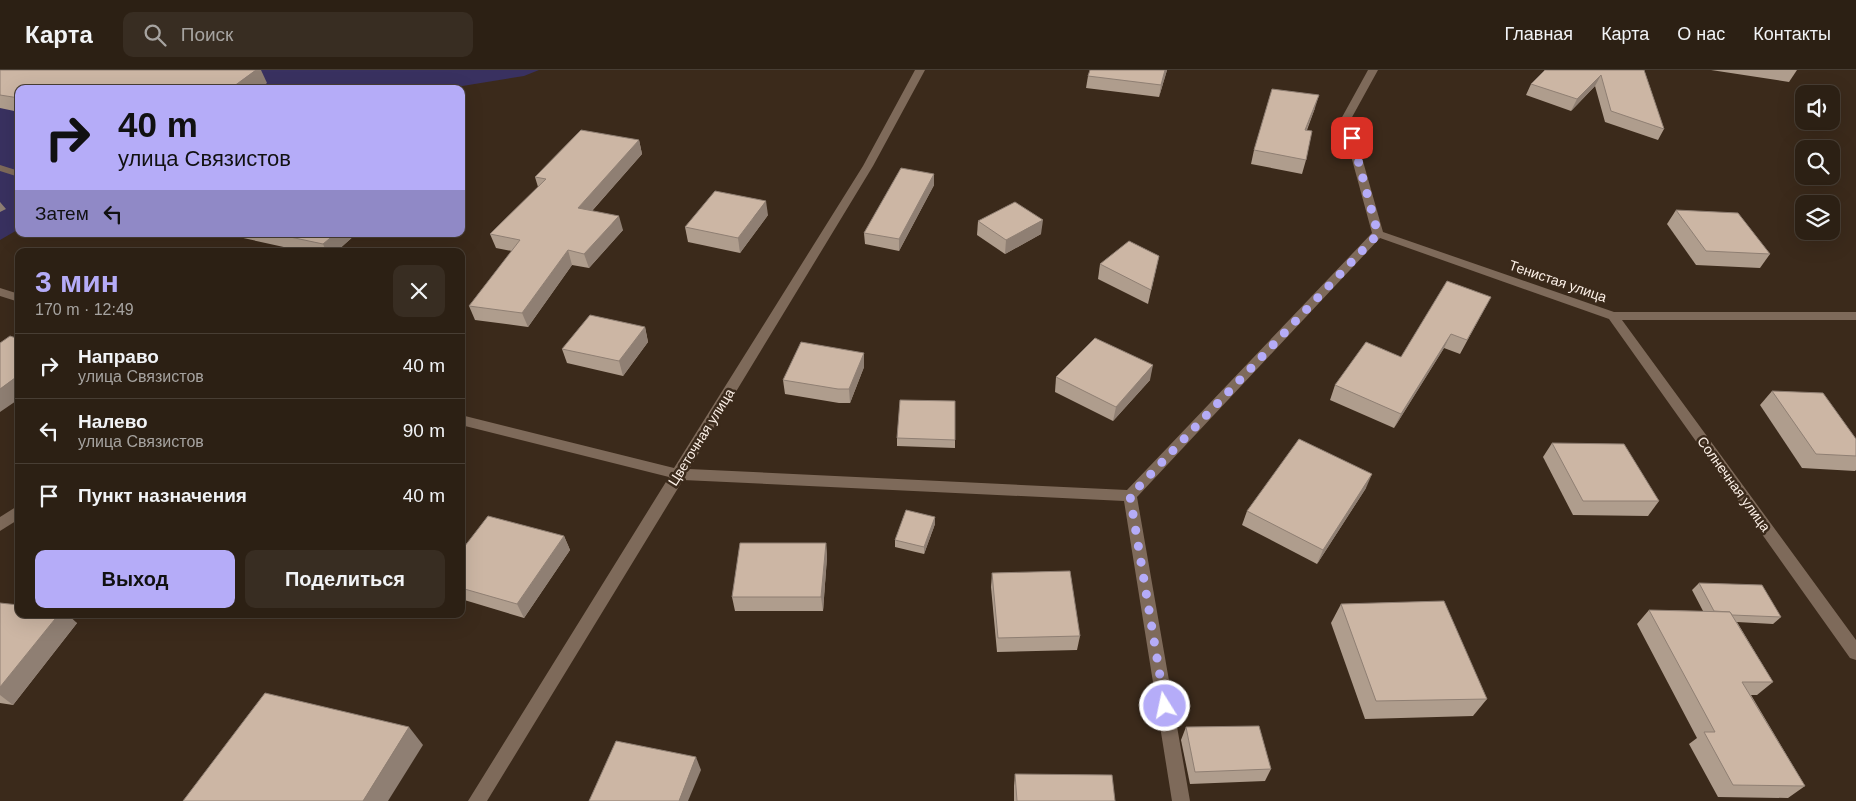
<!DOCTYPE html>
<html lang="ru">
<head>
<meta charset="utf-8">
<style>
	:root { --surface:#2c2014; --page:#382d22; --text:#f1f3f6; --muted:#a6a3a0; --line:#483e34; --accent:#b5acf8 }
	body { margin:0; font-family:Helvetica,sans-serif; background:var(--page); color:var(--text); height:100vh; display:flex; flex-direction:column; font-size:19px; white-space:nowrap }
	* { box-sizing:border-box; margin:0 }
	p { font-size:16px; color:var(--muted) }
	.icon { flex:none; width:28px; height:28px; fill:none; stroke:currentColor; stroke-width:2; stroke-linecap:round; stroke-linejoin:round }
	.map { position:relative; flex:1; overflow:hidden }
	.details { position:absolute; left:15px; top:178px; width:450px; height:370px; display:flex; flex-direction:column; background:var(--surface); border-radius:10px; box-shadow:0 5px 20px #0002,0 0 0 1px var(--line) }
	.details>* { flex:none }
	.hud { position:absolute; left:15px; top:15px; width:450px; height:152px; border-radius:10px; box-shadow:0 5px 20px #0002,0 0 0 1px var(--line); background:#b5acf8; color:#111; overflow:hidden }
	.fabs { position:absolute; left:1795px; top:15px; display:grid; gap:10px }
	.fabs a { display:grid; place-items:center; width:45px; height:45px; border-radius:10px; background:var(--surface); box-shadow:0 5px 20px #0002,0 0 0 1px var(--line); font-size:25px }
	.pin { position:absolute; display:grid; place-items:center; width:42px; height:42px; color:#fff; margin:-21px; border-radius:10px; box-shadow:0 2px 8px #0006 }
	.me { position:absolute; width:55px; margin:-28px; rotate:350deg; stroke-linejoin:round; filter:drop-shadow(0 0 4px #0008) }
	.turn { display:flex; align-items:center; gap:18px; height:105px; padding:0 20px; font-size:22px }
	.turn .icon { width:65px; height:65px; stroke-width:2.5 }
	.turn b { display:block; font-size:35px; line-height:42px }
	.then { display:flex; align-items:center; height:48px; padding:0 20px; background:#0003; gap:10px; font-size:19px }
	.round { display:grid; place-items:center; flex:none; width:52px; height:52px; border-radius:10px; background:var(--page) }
	.head { display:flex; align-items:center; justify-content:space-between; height:85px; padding:0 20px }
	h1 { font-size:30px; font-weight:700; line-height:38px; color:var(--accent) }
	.action { display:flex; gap:10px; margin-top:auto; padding:10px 20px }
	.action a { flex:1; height:58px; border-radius:10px; background:var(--accent); color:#111; font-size:20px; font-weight:700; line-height:58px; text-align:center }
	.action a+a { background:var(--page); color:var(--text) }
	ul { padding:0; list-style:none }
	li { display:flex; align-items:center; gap:15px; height:65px; padding:0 20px; border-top:1px solid var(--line) }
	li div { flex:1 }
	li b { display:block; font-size:19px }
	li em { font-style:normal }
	header { display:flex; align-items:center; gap:30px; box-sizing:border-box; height:70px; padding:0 25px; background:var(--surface); border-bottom:1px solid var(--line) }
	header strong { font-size:24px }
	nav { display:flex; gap:28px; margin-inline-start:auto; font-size:18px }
	.search { width:350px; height:45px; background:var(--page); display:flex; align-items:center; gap:12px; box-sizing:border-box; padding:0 18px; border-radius:10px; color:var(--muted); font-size:19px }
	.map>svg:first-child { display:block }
	.green { fill:#393160 }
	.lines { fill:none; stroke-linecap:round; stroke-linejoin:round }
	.minor { fill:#7e6a5a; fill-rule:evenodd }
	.wall { fill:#af9d8d }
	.shaded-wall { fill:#8f7f73 }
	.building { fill:#ccb6a4; stroke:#8f7f73 }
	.route { stroke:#b5acf8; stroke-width:9; stroke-dasharray:0 16.2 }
	.labels { text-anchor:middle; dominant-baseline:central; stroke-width:5; stroke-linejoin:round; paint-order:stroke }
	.street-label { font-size:14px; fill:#fcf0e7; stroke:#3b2a1b }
</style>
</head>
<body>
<header>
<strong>Карта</strong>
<div class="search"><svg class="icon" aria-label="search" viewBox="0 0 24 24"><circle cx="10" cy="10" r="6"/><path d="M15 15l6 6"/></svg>Поиск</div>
<nav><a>Главная</a><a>Карта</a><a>О нас</a><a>Контакты</a></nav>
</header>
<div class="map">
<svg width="1856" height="731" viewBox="0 0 1856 731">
	<rect width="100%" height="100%" fill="#3b2a1b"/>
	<path class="green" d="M0,0h539l-15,6 -80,13h-425v140l-19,11z"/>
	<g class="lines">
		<g class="minor">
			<path d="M915,0h10l-52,96 -184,303 438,21 245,-257 -31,-114 27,-49h10l-27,49 32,113 231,80h242v8h-234l234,320v20l-6,-2 -241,-339 -229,-81 -243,259 53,304h-18l-48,-300 -441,-21 -196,321h-19l201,-324 -208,-52v-10l213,53 189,-302z"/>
			<path d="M0,95l19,6v6l-19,-6z"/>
			<path d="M0,218l19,6v8l-19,-6z"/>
			<path d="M19,435v14l-19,12v-14z"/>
		</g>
	</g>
	<g class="wall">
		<path d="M0,0l267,13 -248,6v23l-19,-4z"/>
		<path d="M1167,0l-8,27 -73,-9 2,-12z"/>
		<path d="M1644,0l20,59 -6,11 -53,-18 -10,-36 -24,25 -45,-16 5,-11z"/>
		<path d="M1711,0h86l-8,12z"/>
		<path d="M1315,38l-8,22 -1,30 -4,14 -51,-10 3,-14z"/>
		<path d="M639,70l3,14 -50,57 31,19 -34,38 -17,-3 -44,62 -53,-7 -6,-14 43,-55 -16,-3 -6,-14 48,-47 -3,-10z"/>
		<path d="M934,104v11l-35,66 -34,-7 -1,-11z"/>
		<path d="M1676,140l94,44 -10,14 -64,-3 -29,-41z"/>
		<path d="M768,145l-28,38 -52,-11 -3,-15z"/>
		<path d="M978,151l63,13 -36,20 -28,-19z"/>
		<path d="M225,164h131l-19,17h-35z"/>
		<path d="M1159,186l-11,48 -50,-25 2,-15z"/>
		<path d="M1491,227l-31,57 -16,-6 -50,80 -64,-28 5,-15 66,-28z"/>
		<path d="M645,257l3,15 -25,34 -56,-13 -5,-14z"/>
		<path d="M864,283v14l-14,36h-11l-54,-9 -2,-14z"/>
		<path d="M1056,307l94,3 -37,41 -58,-29z"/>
		<path d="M1772,321l84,48v31l-1,1 -53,-3 -42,-63z"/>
		<path d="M955,331v47l-58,-2v-8z"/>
		<path d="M1552,373l107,58 -11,15 -75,-1 -30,-58z"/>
		<path d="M1366,418l-49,76 -75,-39 5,-14z"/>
		<path d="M935,447v7l-11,30 -29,-7v-7z"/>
		<path d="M564,466l6,14 -46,68 -63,-19v-48z"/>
		<path d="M826,473l1,14 -4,54h-88l-3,-14z"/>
		<path d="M992,503l88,63 -3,14 -80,2 -6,-65z"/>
		<path d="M1699,513l82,34 -8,7 -36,-2 36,60 -16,13h-6l54,91 -17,12 -70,-1 -29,-53 8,-6 -60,-114 12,-14 54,1 -11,-21z"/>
		<path d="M0,533l77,20 -64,82 -13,-2z"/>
		<path d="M1341,534l146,95 -14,17 -108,3 -34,-96z"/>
		<path d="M1186,657l85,42 -6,12 -75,3 -9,-44z"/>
		<path d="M1015,704l100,27h-101v-15z"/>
	</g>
	<g class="shaded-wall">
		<path d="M256,0h5l6,13 -7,6h-30z"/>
		<path d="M1165,0h2l-8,27 2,-12z"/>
		<path d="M1601,5l-6,11 -24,25 6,-12z"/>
		<path d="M1319,25l-4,13 -14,35 4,-13z"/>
		<path d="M639,70l3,14 -60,68 -4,-14z"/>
		<path d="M934,104v11l-35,66v-12z"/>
		<path d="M766,131l2,14 -28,38 -2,-15z"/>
		<path d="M0,132l6,7 -6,3z"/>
		<path d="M619,146l4,14 -34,38 -5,-14z"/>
		<path d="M1043,150l-2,14 -36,20 1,-14z"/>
		<path d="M335,164h21l-19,17h-11l-3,-7z"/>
		<path d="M568,180l4,15 -44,62 -6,-14z"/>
		<path d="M645,257l3,15 -25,34 -4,-15z"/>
		<path d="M1451,264l-7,14 -50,80 7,-14z"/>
		<path d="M864,283v14l-14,36 -1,-14z"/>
		<path d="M1153,295l-3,15 -37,41 3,-14z"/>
		<path d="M19,305v24l-19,13v-23z"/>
		<path d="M1372,404l-6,14 -49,76 6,-14z"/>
		<path d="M935,447v7l-11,30v-7z"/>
		<path d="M564,466l6,14 -46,68 -7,-14z"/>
		<path d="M826,473l1,14 -4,54 -2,-14z"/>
		<path d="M59,544h8l10,9 -64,82 -13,-10v-8z"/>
		<path d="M409,657l14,18 -35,56h-25z"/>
		<path d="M696,687l5,13 -13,31h-9z"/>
	</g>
	<g class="building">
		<path d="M0,0h256l-26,19h-211v9l-19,-3z"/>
		<path d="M1090,0h75l-4,15 -73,-9z"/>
		<path d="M1545,0h99l20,59 -53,-18 -10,-36 -24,24 -46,-15z"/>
		<path d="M1272,19l47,6 -14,35 7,1 -6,29 -52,-10z"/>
		<path d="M581,60l58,10 -61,68 41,8 -35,38 -16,-4 -46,63 -53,-7 51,-66 -30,-6 56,-55 -11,-2z"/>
		<path d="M901,98l33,6 -35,65 -35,-6z"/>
		<path d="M715,121l51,10 -28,37 -53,-11z"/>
		<path d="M1015,132l28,18 -37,20 -28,-19z"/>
		<path d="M1676,140l62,3 32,41 -64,-3z"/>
		<path d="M276,164h59l-12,10z"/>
		<path d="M1129,171l30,15 -8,34 -51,-26z"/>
		<path d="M1447,211l44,16 -24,43 -16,-6 -50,80 -66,-29 31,-43 35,15z"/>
		<path d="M590,245l55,12 -26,34 -57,-12z"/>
		<path d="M10,266l9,3v36l-19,14v-46z"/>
		<path d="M1095,268l58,27 -37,42 -60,-30z"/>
		<path d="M801,272l63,11 -15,36h-11l-55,-9z"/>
		<path d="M1772,321l51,2 33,46v17l-40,-2z"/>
		<path d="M900,330l55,1v39l-58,-2z"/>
		<path d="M1299,369l73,35 -49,76 -76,-39z"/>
		<path d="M1552,373l72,1 35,57h-76z"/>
		<path d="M906,440l29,7 -11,30 -29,-7z"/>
		<path d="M488,446l76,20 -47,68 -56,-16v-37z"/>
		<path d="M740,473h86l-5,54h-89z"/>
		<path d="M1070,501l10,65 -82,2 -6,-65z"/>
		<path d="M1699,513l63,2 19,32 -49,-2 -2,-3 -16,-1z"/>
		<path d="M1444,531l43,98 -111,2 -35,-97z"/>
		<path d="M0,533l19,2v9h40l-59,73z"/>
		<path d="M1649,540l81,2 43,70h-31l63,104 -72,-1 -29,-53h11z"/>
		<path d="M265,623l144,34 -46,74h-180z"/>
		<path d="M1259,656l12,43 -76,3 -9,-45z"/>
		<path d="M616,671l80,16 -17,44h-90z"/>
		<path d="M1015,704l97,1 3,26h-98z"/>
	</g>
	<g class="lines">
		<path class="route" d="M1165,636l-35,-210 248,-262 -26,-96"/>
	</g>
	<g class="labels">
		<g class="street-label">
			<text transform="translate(1558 211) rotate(19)">Тенистая улица</text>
			<text transform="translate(701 367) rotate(-58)">Цветочная улица</text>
			<text transform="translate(1734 414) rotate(54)">Солнечная улица</text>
		</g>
	</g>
</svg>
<div class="fabs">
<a><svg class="icon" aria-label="sound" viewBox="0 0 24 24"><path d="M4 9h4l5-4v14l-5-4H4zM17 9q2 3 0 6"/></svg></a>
<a><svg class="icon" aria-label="search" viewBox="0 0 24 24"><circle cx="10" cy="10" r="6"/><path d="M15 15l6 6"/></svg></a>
<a><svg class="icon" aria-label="layers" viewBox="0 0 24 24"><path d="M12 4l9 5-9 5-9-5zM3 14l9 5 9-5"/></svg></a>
</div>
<div class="pin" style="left:1352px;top:68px;background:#d93025"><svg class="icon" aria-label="arrive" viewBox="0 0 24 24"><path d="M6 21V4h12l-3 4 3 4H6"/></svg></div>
<svg class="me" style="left:1165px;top:636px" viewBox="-20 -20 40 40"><circle r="17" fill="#b5acf8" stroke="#fff" stroke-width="3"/><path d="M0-11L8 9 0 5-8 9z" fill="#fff"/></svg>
<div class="hud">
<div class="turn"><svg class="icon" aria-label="right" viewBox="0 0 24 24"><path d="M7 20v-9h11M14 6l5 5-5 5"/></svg><div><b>40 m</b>улица Связистов</div></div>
<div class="then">Затем<svg class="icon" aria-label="left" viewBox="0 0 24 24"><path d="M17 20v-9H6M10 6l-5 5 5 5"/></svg></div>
</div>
<section class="details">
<div class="head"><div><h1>3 мин</h1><p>170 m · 12:49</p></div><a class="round"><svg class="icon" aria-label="close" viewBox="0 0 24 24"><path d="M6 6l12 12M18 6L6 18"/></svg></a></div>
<ul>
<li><svg class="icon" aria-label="right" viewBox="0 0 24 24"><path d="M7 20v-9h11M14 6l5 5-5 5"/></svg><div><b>Направо</b><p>улица Связистов</p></div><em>40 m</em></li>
<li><svg class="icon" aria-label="left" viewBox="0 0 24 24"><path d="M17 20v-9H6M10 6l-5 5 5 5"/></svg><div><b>Налево</b><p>улица Связистов</p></div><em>90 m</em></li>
<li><svg class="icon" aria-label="arrive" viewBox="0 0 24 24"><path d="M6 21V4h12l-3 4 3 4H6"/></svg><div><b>Пункт назначения</b></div><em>40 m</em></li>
</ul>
<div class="action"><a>Выход</a><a>Поделиться</a></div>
</section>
</div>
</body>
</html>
